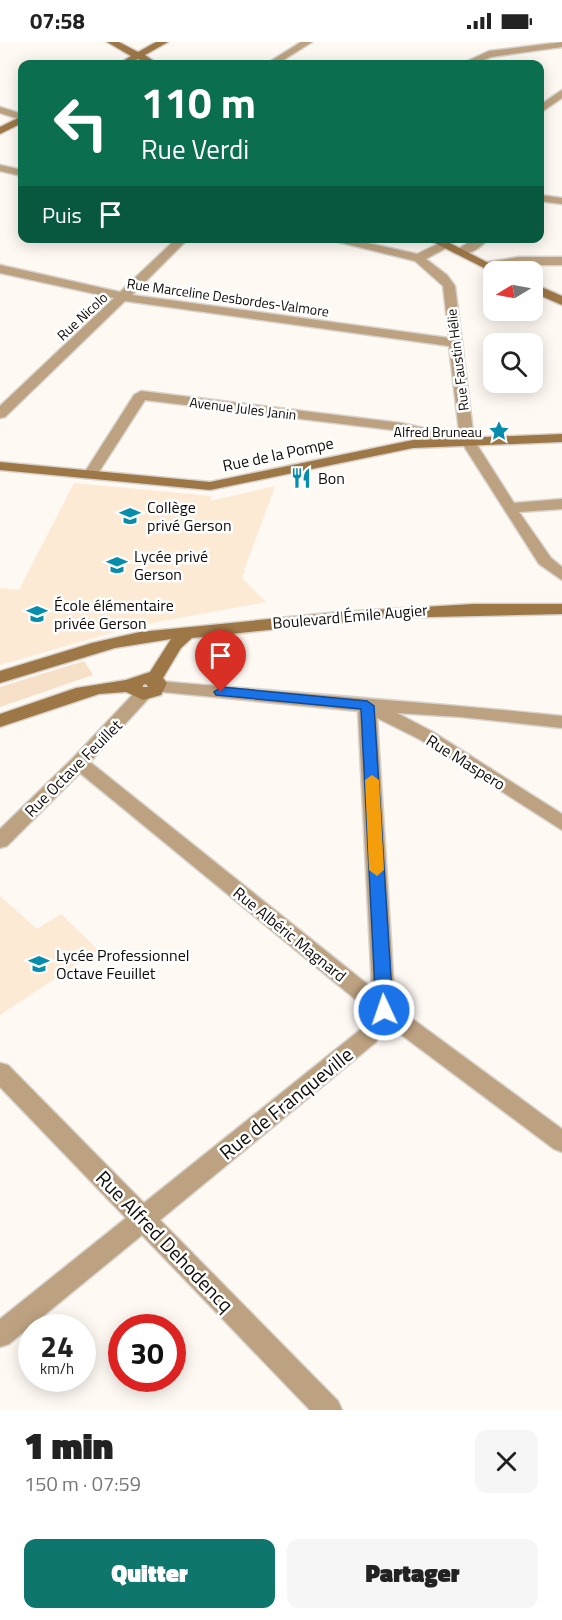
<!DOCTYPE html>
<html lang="fr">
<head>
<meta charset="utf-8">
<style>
	:root { --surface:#fff; --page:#f6f6f6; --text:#222; --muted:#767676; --accent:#0f766e }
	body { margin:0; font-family:"Titillium Web",sans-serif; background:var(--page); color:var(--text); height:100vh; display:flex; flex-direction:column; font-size:22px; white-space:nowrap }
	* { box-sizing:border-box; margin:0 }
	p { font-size:20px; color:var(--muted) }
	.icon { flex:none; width:33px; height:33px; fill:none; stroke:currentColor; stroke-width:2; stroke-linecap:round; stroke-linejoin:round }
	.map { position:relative; height:1368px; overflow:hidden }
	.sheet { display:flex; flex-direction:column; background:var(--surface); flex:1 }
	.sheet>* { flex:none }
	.hud { position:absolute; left:18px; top:18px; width:526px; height:183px; border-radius:12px; box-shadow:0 3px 15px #0003; background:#0b6e4f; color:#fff; overflow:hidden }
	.needle { width:39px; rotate:260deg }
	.tools { position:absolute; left:483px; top:219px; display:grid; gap:12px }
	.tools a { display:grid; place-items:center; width:60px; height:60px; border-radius:12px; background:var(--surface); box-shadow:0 3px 15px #0003; font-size:30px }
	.speed { position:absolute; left:18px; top:1272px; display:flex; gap:12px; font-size:30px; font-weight:700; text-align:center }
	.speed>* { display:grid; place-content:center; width:78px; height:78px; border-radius:50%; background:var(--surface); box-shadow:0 3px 15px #0003; line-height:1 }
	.speed small { font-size:15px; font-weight:400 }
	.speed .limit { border:9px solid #d22; background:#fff; color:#111 }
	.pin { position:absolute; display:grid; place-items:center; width:51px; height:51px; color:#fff; margin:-62px -26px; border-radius:50% 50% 50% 0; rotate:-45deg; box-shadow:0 0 6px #0007 }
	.pin .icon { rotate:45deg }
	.me { position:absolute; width:66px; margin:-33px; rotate:357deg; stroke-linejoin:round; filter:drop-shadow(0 0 4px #0008) }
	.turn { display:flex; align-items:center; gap:21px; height:126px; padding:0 24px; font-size:27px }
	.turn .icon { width:78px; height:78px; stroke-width:2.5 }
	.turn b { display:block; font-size:42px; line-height:51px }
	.then { display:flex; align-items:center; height:57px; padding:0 24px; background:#0003; gap:12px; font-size:22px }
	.round { display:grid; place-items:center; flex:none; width:63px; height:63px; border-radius:12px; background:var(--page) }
	.head { display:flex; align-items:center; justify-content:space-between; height:102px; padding:0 24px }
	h1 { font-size:36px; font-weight:800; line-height:45px }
	.action { display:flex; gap:12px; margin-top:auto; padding:12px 24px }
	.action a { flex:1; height:69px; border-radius:12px; background:var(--accent); color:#fff; font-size:24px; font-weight:800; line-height:69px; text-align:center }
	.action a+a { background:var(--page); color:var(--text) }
	.status { display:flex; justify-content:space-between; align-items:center; height:42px; padding:0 30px; background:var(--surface); direction:ltr }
	.status svg { height:16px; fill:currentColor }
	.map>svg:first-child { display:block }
	.built { fill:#fdead5 }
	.green { fill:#f6e0c8 }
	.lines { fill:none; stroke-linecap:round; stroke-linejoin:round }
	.street-casing { stroke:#d8d3cd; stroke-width:3 }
	.secondary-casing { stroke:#d8d3cd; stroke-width:3 }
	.street { fill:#bda282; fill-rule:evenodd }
	.secondary { fill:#9e7747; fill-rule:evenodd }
	.route { fill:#1a73e8; stroke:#114b97; stroke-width:1.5 }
	.slow { fill:#f59e0b }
	.labels { text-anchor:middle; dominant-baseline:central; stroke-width:5; stroke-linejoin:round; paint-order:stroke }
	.far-street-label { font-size:14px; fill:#0f0b07; stroke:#fff }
	.far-poi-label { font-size:14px; fill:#0f0b07; stroke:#fff; text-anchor:end }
	.street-label { font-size:16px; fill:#0f0b07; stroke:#fff }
	.poi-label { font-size:16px; fill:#0f0b07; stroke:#fff; text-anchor:start }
	.near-street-label { font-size:20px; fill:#0f0b07; stroke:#fff }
</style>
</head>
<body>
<div class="status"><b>07:58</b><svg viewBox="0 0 49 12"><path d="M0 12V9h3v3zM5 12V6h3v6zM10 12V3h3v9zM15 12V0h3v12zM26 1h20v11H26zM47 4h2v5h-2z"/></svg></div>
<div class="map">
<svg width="562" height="1368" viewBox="0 0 562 1368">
	<rect width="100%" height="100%" fill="#fef9f3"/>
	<g class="built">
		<path d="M74,441l137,13 -1,5 65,-15 -30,82 -3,1 3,1 -3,8 24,24 -130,24 -136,39v-77l19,2z"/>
		<path d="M0,854l37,33 24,-15 37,36 -98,65z"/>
	</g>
	<path class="green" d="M84,619l9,14 -93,32v-20z"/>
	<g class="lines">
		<g class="street-casing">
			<g id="street">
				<path d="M301,0h11l-35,22h-11z"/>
				<path d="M562,0v5l-71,10 -18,7h-12l28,-13z"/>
				<path d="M562,48v8l-22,15v-8z"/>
				<path d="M0,65l22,7v6l-22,-7z"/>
				<path d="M0,123l22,5v6l-22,-5z"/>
				<path d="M540,153l22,3v6l-22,-3z"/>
				<path d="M177,196h12l-57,57 317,43 -6,-52 -28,-25 -93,-23h23l72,16 23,-11h8v4l-22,12 21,16 8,11 19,154 40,63 48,-4v10l-43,3 32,46 11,9v13l-23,-16 -79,-124 -11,-94 -324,-45 -120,116 -5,1v-12l114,-108 -114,-25v-8l120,27z"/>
				<path d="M476,196h13c-7,9 -25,22 -36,14z"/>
				<path d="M519,215h43v8h-43l-31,5 -6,-4 6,-4z"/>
				<path d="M141,349l260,32 27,6 14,12 -7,4 -17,-10 -17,-4 -256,-31 -50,78h-10l-2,-3 51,-80z"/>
				<path d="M158,639c135,12 270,21 404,35v12l-101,-11 -64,-4 36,19 129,82v16l-141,-90 -44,-22 18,288 167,123v23l-8,-3 -167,-125 -11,18 -216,178 178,181 4,9h-32l-168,-175 -133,109 -9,3v-28l126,-101 -126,-131v-24l8,2 136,138 216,-173 11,-18 -291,-239 -73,73 -7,2v-19l72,-70 65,-69h12l3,4 -3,4 -59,64 282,226 -14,-277 -206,-20 -3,-4z"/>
			</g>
		</g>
		<g class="secondary-casing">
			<g id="secondary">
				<path d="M107,0h12l19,10 18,-10h12l-23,13 13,9h-10l-10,-5 -10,5h-10l13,-8z"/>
				<path d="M22,74v7l-22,11v-7z"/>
				<path d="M425,196h15l66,34 -12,1z"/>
				<path d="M532,241l30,13v9l-30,-13z"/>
				<path d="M562,392v8l-149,6 -203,42 -210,-20v-8l210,20 203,-42z"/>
				<path d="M473,562h89v10l-177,4 -193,20 -11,10 -18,30 4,5 -6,12 -18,5 -17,-8 -27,2 -99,33v-13l76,-26 50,-8 24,-8 21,-33 -56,9 -115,35v-12l92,-28 48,-11 200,-20zM146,642l2,3h-5v-2z"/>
			</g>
		</g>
		<use href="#street" class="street"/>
		<use href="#secondary" class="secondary"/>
	</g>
	<path class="route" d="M221,645l146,14 7,5 19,304 -3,5h-12l-2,-5 -15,-301 -145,-14 -2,-3z"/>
	<path class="slow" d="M372,733l7,5 5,90 -7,6 -8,-6 -4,-90z"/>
	<defs>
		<g id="sight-bare" transform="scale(1.62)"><path d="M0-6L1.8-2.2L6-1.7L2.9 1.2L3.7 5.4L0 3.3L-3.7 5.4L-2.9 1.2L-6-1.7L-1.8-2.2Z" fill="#068dac" stroke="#fff" stroke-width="2.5" paint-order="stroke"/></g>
		<g id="restaurant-bare" transform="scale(1.62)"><path d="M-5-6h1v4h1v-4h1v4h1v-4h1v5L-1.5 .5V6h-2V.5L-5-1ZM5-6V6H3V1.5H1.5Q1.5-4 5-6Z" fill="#068dac" stroke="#fff" stroke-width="2.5" paint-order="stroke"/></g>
		<g id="school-bare" transform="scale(1.62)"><path d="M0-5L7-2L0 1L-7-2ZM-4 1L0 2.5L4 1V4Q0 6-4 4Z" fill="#068dac" stroke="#fff" stroke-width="2.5" paint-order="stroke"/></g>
	</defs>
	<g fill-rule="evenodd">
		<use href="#sight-bare" x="499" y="389"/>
		<use href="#restaurant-bare" x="301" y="436"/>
		<use href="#school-bare" x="130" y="474"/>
		<use href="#school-bare" x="117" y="523"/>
		<use href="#school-bare" x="37" y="572"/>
		<use href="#school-bare" x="39" y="922"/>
	</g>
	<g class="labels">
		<g class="far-street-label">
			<text transform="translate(228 255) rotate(8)">Rue Marceline Desbordes-Valmore</text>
			<text transform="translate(82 274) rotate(-43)">Rue Nicolo</text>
			<text transform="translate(457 318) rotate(-97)">Rue Faustin Hélie</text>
			<text transform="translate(243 366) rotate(7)">Avenue Jules Janin</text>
		</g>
		<g class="far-poi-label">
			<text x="482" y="389">Alfred Bruneau</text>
		</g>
		<g class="street-label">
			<text transform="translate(278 412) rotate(-12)">Rue de la Pompe</text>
			<text transform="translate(350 574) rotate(-5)">Boulevard Émile Augier</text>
			<text transform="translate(466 720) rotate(32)">Rue Maspero</text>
			<text transform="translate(73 726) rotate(-45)">Rue Octave Feuillet</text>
			<text transform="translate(290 892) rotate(39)">Rue Albéric Magnard</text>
		</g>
		<g class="poi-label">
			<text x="318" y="436">Bon</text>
			<text x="147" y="465">Collège<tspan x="147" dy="18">privé Gerson</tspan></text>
			<text x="134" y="514">Lycée privé<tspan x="134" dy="18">Gerson</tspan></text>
			<text x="54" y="563">École élémentaire<tspan x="54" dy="18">privée Gerson</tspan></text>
			<text x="56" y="913">Lycée Professionnel<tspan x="56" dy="18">Octave Feuillet</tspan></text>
		</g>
		<g class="near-street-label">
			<text transform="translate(286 1061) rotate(-39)">Rue de Franqueville</text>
			<text transform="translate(165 1199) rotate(46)">Rue Alfred Dehodencq</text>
		</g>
	</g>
</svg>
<div class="tools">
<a><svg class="needle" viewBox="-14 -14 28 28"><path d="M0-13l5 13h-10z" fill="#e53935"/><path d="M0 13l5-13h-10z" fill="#767676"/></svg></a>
<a><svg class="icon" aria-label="search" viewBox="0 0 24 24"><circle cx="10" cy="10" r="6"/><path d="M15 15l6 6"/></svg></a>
</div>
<div class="speed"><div>24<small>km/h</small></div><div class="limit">30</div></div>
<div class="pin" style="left:221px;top:650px;background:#d93025"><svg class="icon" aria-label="arrive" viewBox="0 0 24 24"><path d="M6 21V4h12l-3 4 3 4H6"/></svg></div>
<svg class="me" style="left:384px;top:968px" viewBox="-20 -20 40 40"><circle r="17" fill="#1a73e8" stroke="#fff" stroke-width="3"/><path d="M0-11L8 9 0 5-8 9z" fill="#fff"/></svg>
<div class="hud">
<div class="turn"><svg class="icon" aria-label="left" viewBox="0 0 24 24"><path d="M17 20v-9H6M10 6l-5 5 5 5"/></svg><div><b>110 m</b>Rue Verdi</div></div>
<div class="then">Puis<svg class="icon" aria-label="arrive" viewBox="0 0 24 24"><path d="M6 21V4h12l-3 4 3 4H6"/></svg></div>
</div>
</div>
<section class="sheet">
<div class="head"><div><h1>1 min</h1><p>150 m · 07:59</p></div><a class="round"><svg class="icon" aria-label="close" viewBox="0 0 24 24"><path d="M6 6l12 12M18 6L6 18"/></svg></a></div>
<div class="action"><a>Quitter</a><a>Partager</a></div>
</section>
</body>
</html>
